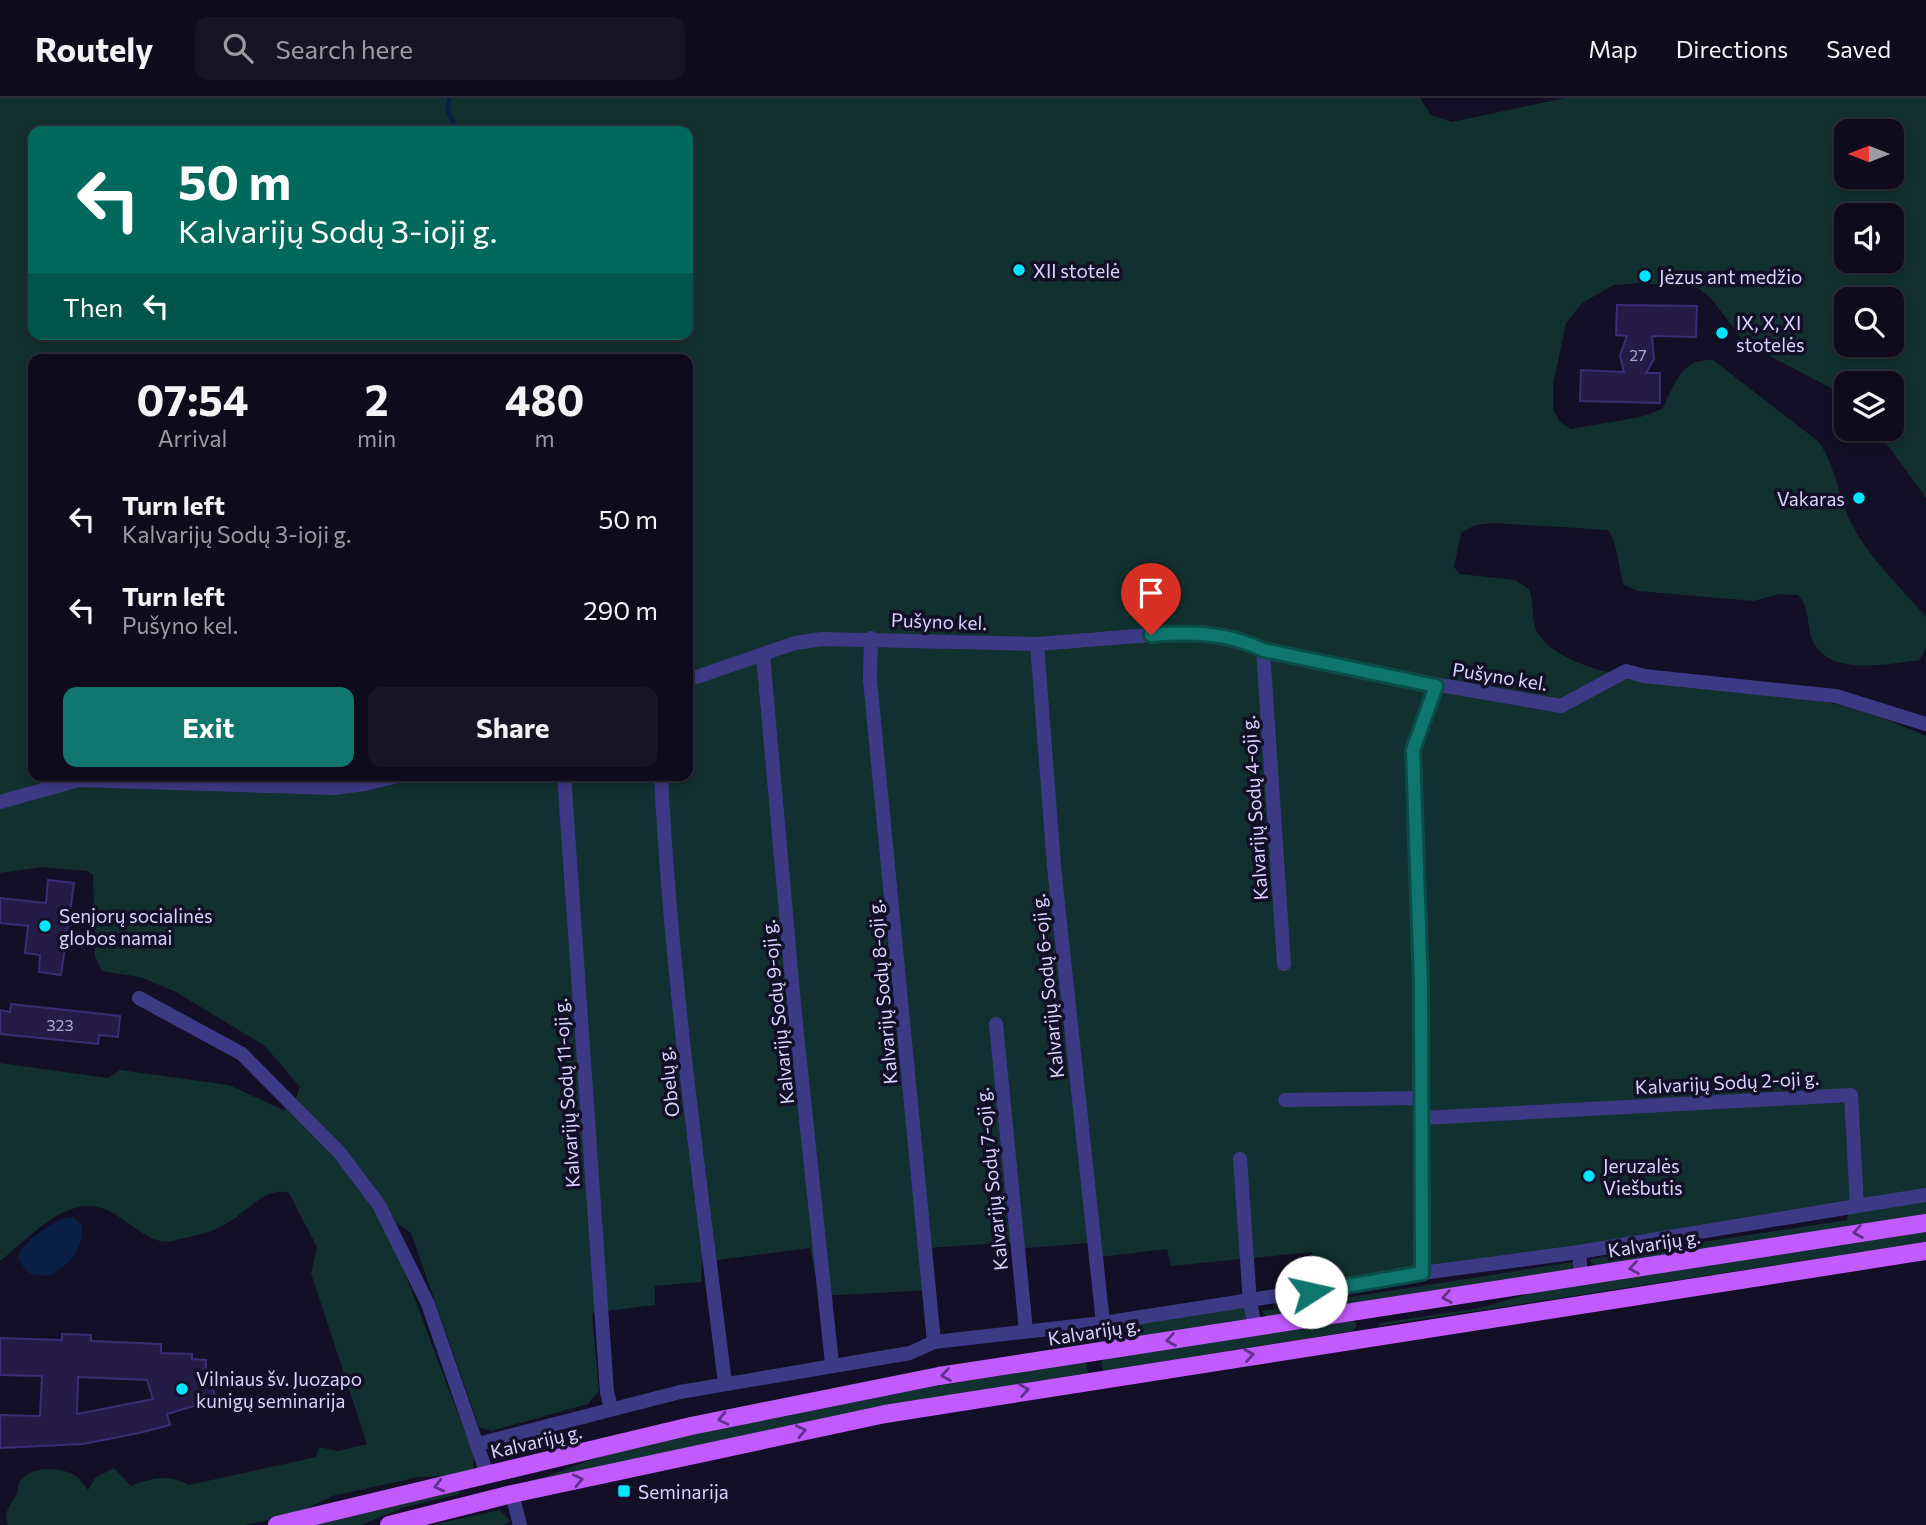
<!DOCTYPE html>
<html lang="en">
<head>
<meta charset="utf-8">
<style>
	:root { --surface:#0e0b1c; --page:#171425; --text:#f1f3f6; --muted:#9b9ba3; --line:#2e2b3b; --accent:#0f766e }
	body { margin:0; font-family:Commissioner,sans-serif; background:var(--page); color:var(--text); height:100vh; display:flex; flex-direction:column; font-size:26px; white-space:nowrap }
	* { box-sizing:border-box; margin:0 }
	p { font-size:23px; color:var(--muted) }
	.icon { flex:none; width:38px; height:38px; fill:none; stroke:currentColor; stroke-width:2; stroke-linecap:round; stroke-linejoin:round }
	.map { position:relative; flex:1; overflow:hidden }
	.drawer { position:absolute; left:28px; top:256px; width:665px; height:427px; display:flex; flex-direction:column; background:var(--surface); border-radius:14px; box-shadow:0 4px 10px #0003,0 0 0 2px var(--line) }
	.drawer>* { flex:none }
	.hud { position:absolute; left:28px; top:28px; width:665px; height:214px; border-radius:14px; box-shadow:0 4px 10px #0003,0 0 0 2px var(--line); background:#00695c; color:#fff; overflow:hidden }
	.needle { width:46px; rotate:270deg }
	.fabs { position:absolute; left:1834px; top:21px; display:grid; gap:14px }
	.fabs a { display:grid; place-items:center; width:70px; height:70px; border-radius:14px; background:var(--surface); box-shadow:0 4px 10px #0003,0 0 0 2px var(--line); font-size:35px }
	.pin { position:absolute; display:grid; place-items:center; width:60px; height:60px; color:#fff; margin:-72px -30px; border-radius:50% 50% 50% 0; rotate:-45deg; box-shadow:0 0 7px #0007 }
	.pin .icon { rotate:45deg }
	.me { position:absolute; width:77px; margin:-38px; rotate:80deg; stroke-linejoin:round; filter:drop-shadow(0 0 5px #0008) }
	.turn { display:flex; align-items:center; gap:24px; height:147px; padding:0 35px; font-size:32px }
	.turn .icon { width:91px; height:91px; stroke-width:2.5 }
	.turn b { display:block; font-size:49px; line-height:60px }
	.then { display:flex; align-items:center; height:66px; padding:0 35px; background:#0003; gap:14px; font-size:26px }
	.eta { display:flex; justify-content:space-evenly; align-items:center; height:119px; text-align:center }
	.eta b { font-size:42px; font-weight:700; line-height:49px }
	.action { display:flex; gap:14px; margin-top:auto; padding:14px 35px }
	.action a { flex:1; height:80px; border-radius:14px; background:var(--accent); color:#fff; font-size:28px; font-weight:700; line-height:80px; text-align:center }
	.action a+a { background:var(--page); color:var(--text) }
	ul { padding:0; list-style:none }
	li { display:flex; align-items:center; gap:21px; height:91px; padding:0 35px }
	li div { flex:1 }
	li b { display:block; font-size:26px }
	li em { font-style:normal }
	header { display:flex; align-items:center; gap:42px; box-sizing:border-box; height:98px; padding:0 35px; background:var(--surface); border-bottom:2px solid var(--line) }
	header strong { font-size:33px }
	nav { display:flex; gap:38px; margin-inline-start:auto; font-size:24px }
	.search { width:490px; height:63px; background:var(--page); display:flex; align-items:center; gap:18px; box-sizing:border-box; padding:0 24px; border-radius:14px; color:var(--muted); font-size:26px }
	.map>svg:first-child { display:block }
	.green { fill:#12302f; fill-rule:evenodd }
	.water { fill:#0a1f44 }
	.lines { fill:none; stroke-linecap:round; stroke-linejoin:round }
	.stream { stroke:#0a1f44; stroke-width:4.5 }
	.building { fill:#241b47; stroke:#3b2d73; stroke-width:2; fill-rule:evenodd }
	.street { stroke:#3d3a85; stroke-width:14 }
	.primary { stroke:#c25bff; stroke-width:18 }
	.oneway { stroke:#623188 }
	.route-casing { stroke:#0a4d48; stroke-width:18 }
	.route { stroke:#0f766e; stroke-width:12 }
	.poi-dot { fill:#00e5ff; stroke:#130f26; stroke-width:2.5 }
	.labels { text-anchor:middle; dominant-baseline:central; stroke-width:7; stroke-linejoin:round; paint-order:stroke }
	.number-label { font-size:16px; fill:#aca6d1 }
	.poi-label { font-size:19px; fill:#d9d4ff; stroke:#130f26; text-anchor:start }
	.street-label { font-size:19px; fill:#d9d4ff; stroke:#130f26 }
</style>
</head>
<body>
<header>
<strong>Routely</strong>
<div class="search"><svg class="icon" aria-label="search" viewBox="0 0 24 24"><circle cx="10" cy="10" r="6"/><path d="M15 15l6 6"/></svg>Search here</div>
<nav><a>Map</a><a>Directions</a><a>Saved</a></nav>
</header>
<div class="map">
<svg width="1926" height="1427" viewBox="0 0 1926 1427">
	<rect width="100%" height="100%" fill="#130f26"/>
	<g class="green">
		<path d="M0,0h1420l11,17 21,7 113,-24h361v400l-50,-69h16v-46h-46v13l-101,-53 -34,-45 -13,-10 -59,-5 -25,2 -32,18 -16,20 -13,61v25l7,13 11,7 69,-12 22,-8c14,-26 18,-50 51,-49l106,82c17,25 19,55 32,81 19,37 49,63 75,94v30l-6,13c-33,4 -96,18 -109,-24 -4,-15 -2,-29 -13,-41l-19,-1 -25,7 -116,-10 -14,-6c-6,-17 -6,-42 -16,-55l-114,-7 -19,2 -14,8 -7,34 6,7 55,6 14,9c6,15 1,33 10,46 37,56 230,55 296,69 32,7 61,19 91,32v455l-610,97 -4,-36 -141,14 -4,-17 -76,9 -3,-15 -73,6 -1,-7 -85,6 3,42 -112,6 -10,-48 -108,14 -1,20 -46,4v19l-63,8 7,78 -11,13 -97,27 -12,-4 -68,-194 -14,-10 -8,8 85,225 -1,15 -21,5 -33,1 -87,19 -34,17 -52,12h-238c-5,-14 2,-18 8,-30 3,-5 1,-10 5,-15 12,-14 41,-14 56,-3 4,3 8,9 11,13l7,-12 19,-10 17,18c20,-8 38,-12 58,-1l127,-28 3,-10 19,4 29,-7 -56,-171 6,-26 -28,-54c-23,-7 -41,18 -60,29 -12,8 -26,12 -40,15 -10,2 -22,7 -32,3 -29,-10 -48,-43 -82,-32 -28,8 -53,36 -75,53v-198l108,15 12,-8 109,15 54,25 10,-5 7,-18 -35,-41 -89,-54 -36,-15 -38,-6 -7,-15 -2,-81 -6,-4 -44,-4 -43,6zM33,33h655v203h-655zM1846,33h46v46h-46zM1846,117h46v46h-46zM1846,201h46v46h-46zM33,261h655v416h-655z"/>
		<path d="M1926,1103v13l-330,52 -5,-4v-3l256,-39 1,-6z"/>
		<path d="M1926,1133v11l-548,84 2,-3 100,-15 61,-18z"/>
		<path d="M1574,1164l-3,8 -304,47 -5,-6z"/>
		<path d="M1242,1208l5,4 -1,11 -147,23 -4,-13 -37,6 2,-4z"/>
		<path d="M1354,1223l3,4 -4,6 -250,40 -2,-12z"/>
		<path d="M1086,1264l2,11 -212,34 -345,77 -1,-3c26,-6 50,-19 76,-26 157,-42 319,-68 480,-93z"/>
		<path d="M459,1392l1,4 -55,13 -44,18h-49z"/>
		<path d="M500,1412l10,11 -6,4h-73z"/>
	</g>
	<path class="water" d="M73,1119l9,8c3,27 -28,64 -56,46l-8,-13c3,-16 39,-41 55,-41z"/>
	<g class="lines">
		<path class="stream" d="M449,0l-1,13 9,20"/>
	</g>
	<g class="building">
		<path d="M1617,207l80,1 -1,31 -44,-1 2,23 -8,14h14v30l-80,-2 1,-31 43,2 -4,-17 7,-19 -11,-1z"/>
		<path d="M48,782l26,3 -13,92 -22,-3 1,-17 -15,-2 3,-27 -28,-3v-25l46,5z"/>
		<path d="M11,906l109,12 -2,21 -19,-2 -1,9 -98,-10v-24l10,2z"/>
		<path d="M62,1236l29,1v6l70,3v9l31,1v5l14,1v12l11,28h-13l-3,4 -34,10 3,11 -31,8 -56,11 -83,4v-33l40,1 2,-40 -42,-1v-37l62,2zM78,1279l69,3 6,19 -76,15z"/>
	</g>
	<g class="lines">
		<g class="street">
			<path d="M871,540l-1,42 64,662"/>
			<path d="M1037,546l17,222 49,457"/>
			<path d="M1263,552l21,314"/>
			<path d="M763,557l32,360 37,349"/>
			<path d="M688,582l107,-37 27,-4 215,5 139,-11 39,1 26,5 22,11 85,19 213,37 65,-35 18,5 192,20 90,28"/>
			<path d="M1436,588l-23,64 8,209 1,314 157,-21 2,24"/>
			<path d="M564,677l43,617 4,16"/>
			<path d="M661,677c10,204 39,406 64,608"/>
			<path d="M0,704l79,-22 255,8 31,-4 37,-9"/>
			<path d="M139,900l103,56 97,98 40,53 49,99 59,170"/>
			<path d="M996,926l30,307"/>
			<path d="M1285,1002l138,-2"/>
			<path d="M1423,1020l428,-23 6,111 69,-11"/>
			<path d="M1240,1061l10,143 5,25"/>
			<path d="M1579,1154l278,-46"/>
			<path d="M478,1346l202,-52 230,-39 24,-11 169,-19 319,-50"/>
			<path d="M512,1396l8,31"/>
		</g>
		<g class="primary">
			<path d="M277,1427l414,-99 248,-50 987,-153"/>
			<path d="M389,1427l123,-31 373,-80 1041,-163"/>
		</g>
	</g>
	<defs><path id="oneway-chevron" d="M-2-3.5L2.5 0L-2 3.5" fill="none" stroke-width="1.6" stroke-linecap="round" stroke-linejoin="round" transform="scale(1.75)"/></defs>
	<g class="oneway">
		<use href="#oneway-chevron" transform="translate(1858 1134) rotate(171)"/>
		<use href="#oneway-chevron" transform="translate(1634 1170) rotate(171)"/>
		<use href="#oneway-chevron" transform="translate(1447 1199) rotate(171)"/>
		<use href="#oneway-chevron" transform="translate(1171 1242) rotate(171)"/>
		<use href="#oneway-chevron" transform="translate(1249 1257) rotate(-9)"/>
		<use href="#oneway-chevron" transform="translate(946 1277) rotate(171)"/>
		<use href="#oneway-chevron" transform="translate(1024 1292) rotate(-9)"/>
		<use href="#oneway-chevron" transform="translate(723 1321) rotate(167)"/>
		<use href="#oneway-chevron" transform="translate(801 1333) rotate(-12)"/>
		<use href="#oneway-chevron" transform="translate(578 1382) rotate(-12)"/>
		<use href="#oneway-chevron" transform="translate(439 1388) rotate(166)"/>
	</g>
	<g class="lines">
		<g class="route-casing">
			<path id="route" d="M1151,537c40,-3 76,-3 112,15l173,36 -23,64 8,237 1,286 -111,19"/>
		</g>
		<use href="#route" class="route"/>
	</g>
	<g class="poi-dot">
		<circle cx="1019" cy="172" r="7"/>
		<circle cx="1645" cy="178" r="7"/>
		<circle cx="1722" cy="235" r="7"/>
		<circle cx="1859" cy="400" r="7"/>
		<circle cx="45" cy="828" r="7"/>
		<circle cx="1589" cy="1078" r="7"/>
		<circle cx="182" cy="1291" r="7"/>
		<rect x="617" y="1386" width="14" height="14" rx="3.5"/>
	</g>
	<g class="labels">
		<g class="number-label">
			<text x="1638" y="256">27</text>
			<text x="60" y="926">323</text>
		</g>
		<g class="poi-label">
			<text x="1033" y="172">XII stotelė</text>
			<text x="1659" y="178">Jėzus ant medžio</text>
			<text x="1736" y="224">IX, X, XI<tspan x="1736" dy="22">stotelės</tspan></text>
			<text x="1845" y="400" text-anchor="end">Vakaras</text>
			<text x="59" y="817">Senjorų socialinės<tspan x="59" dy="22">globos namai</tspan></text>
			<text x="1603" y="1067">Jeruzalės<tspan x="1603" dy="22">Viešbutis</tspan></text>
			<text x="196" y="1280">Vilniaus šv. Juozapo<tspan x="196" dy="22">kunigų seminarija</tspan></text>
			<text x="638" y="1393">Seminarija</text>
		</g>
		<g class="street-label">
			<text transform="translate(939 523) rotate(2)">Pušyno kel.</text>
			<text transform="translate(1500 578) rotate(9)">Pušyno kel.</text>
			<text transform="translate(1254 710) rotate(-94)">Kalvarijų Sodų 4-oji g.</text>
			<text transform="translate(1047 888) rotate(-96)">Kalvarijų Sodų 6-oji g.</text>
			<text transform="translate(882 894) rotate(-95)">Kalvarijų Sodų 8-oji g.</text>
			<text transform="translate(777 914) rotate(-96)">Kalvarijų Sodų 9-oji g.</text>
			<text transform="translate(668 984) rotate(-97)">Obelų g.</text>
			<text transform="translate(1727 984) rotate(-3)">Kalvarijų Sodų 2-oji g.</text>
			<text transform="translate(566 995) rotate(-94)">Kalvarijų Sodų 11-oji g.</text>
			<text transform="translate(991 1081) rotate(-96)">Kalvarijų Sodų 7-oji g.</text>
			<text transform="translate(1654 1145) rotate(-9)">Kalvarijų g.</text>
			<text transform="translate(1094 1233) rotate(-9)">Kalvarijų g.</text>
			<text transform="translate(536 1343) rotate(-13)">Kalvarijų g.</text>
		</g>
	</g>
</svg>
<div class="fabs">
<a><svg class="needle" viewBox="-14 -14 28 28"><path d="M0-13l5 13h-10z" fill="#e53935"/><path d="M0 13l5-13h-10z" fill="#9b9ba3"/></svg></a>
<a><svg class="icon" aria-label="sound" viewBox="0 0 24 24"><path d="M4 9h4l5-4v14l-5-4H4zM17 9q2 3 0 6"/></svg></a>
<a><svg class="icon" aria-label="search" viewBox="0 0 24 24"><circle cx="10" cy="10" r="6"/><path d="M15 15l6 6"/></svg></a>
<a><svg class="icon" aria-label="layers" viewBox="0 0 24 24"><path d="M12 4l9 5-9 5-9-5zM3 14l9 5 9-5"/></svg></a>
</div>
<div class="pin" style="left:1151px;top:537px;background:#d93025"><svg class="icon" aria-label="arrive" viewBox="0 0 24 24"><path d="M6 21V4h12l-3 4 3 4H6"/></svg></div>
<svg class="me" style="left:1311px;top:1194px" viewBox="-20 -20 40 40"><circle r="19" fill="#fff"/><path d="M0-13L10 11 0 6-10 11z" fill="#0f766e"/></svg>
<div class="hud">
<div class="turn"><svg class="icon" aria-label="left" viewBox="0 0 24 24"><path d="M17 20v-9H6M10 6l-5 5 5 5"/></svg><div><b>50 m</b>Kalvarijų Sodų 3-ioji g.</div></div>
<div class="then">Then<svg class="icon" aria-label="left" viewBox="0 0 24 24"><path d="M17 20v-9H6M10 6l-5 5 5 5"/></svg></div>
</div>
<section class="drawer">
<div class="eta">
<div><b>07:54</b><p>Arrival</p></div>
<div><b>2</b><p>min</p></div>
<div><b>480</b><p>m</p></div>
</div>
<ul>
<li><svg class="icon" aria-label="left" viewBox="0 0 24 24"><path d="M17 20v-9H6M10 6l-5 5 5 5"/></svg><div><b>Turn left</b><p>Kalvarijų Sodų 3-ioji g.</p></div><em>50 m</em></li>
<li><svg class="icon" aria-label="left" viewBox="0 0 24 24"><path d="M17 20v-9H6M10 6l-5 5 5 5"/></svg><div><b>Turn left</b><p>Pušyno kel.</p></div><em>290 m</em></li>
</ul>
<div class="action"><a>Exit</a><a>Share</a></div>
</section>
</div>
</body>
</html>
